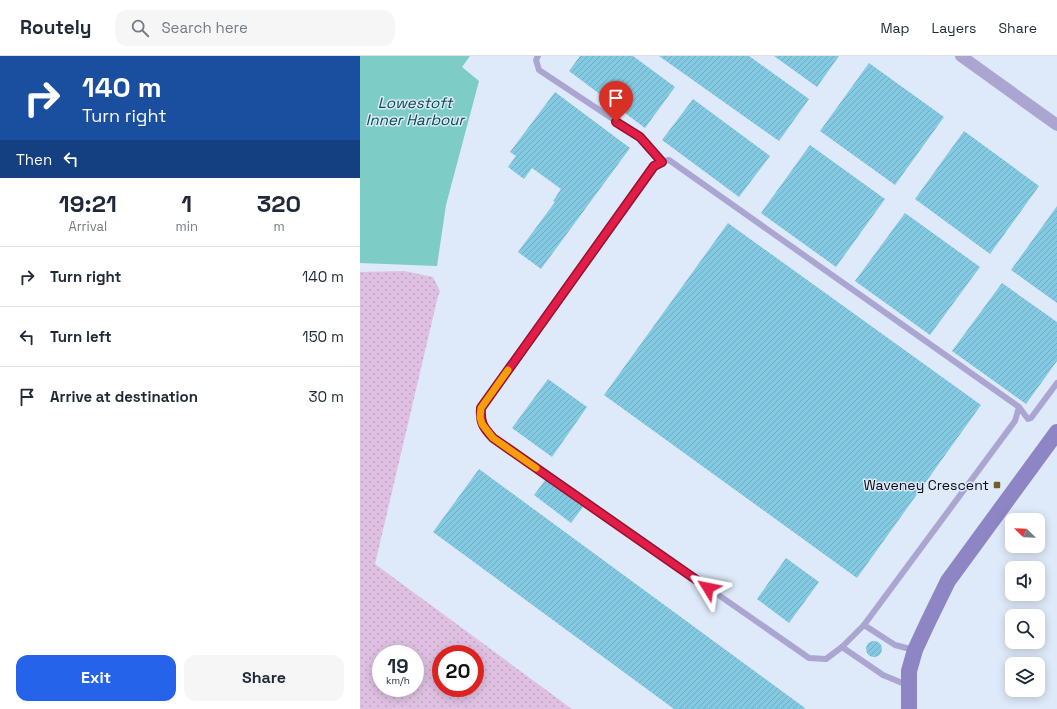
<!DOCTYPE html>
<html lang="en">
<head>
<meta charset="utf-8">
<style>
	:root { --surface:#fff; --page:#f6f6f7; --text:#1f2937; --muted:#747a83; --line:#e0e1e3; --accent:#2563eb }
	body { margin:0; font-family:"Space Grotesk",sans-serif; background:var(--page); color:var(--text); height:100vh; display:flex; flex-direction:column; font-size:15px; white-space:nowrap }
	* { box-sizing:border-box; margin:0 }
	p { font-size:13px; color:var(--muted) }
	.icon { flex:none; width:22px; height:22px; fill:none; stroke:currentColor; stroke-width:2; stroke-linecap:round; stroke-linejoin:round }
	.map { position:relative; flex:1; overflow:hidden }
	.side { display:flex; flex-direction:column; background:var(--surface); width:360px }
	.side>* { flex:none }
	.top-card { background:#1a4fa0; color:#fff; overflow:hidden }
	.needle { width:26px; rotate:293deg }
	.buttons { position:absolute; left:645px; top:457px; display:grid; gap:8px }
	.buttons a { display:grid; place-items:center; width:40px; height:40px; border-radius:8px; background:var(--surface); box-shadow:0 2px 10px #0003; font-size:20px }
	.speed { position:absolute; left:12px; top:589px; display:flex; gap:8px; font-size:20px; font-weight:700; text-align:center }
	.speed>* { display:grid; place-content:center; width:52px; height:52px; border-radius:50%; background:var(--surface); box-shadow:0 2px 10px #0003; line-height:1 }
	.speed small { font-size:10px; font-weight:400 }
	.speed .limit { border:6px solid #d22; background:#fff; color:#111 }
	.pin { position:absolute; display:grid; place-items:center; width:34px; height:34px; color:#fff; margin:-41px -17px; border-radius:50% 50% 50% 0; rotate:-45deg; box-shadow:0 0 4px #0007 }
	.pin .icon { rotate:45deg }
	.me { position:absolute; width:44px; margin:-22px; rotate:305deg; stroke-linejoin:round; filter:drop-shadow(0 0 3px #0008) }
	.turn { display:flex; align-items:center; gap:14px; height:84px; padding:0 16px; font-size:18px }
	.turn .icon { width:52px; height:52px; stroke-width:2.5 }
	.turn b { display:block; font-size:28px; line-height:34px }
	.then { display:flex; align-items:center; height:38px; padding:0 16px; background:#0003; gap:8px; font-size:15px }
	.eta { display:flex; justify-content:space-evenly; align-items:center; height:68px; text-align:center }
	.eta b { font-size:24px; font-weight:700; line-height:28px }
	.cta { display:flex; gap:8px; margin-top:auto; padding:8px 16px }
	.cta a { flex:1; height:46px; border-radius:12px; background:var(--accent); color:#fff; font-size:16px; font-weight:700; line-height:46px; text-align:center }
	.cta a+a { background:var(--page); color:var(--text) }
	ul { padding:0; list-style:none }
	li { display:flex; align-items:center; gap:12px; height:60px; padding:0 16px; border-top:1px solid var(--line) }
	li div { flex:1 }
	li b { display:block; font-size:15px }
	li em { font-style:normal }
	header { display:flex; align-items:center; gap:24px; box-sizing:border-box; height:56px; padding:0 20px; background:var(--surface); border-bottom:1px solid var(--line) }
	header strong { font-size:19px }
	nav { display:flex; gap:22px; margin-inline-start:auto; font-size:14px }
	.search { width:280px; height:36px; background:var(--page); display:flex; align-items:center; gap:10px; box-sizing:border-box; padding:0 14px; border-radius:12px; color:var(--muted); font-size:15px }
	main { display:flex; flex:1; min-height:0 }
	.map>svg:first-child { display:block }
	.grass { fill:url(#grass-dots); fill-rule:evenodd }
	.water { fill:#7dccc6 }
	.building { fill:url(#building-hatch) }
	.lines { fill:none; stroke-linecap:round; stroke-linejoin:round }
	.lane { stroke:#aba6d1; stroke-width:6 }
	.street { stroke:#aba6d1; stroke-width:12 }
	.secondary { stroke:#8e85c4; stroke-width:16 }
	.route-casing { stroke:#92132f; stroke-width:10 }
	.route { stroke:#e11d48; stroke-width:7 }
	.slow { stroke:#f59e0b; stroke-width:7 }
	.poi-dot { fill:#705d2c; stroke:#dee9f9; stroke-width:1.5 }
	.labels { text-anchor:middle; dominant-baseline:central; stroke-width:3; stroke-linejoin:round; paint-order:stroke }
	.poi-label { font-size:14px; fill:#080b10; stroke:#dee9f9; text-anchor:end }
	.water-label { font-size:15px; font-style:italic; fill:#004c48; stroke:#dee9f9 }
</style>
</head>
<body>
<header>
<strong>Routely</strong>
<div class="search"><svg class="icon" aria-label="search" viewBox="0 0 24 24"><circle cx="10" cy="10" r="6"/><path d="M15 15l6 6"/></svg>Search here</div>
<nav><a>Map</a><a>Layers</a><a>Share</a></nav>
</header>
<main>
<section class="side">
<div class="top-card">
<div class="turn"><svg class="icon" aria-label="right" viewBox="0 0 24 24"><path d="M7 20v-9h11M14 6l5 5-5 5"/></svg><div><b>140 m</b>Turn right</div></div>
<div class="then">Then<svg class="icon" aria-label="left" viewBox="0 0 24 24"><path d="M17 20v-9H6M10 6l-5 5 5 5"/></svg></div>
</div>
<div class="eta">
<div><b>19:21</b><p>Arrival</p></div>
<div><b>1</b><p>min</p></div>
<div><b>320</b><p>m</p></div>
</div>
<ul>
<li><svg class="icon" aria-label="right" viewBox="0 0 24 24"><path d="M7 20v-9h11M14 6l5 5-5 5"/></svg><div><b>Turn right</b></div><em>140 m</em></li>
<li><svg class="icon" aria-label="left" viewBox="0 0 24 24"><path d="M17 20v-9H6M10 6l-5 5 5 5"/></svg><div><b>Turn left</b></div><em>150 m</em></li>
<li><svg class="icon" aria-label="arrive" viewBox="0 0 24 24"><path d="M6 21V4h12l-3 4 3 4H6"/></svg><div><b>Arrive at destination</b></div><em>30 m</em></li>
</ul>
<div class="cta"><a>Exit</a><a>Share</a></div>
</section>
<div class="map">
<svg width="697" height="653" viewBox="0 0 697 653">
	<defs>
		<pattern id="grass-dots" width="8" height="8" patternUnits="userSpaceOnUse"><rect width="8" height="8" fill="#dfc0e2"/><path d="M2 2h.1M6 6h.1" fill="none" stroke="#bea4c1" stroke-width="1.8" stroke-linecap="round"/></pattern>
		<pattern id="building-hatch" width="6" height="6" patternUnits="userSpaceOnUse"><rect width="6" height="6" fill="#84c9e2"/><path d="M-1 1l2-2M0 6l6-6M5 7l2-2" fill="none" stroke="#70abc1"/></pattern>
	</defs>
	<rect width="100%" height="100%" fill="#dee9f9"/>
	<path class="grass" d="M44,215l29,6 7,14 -2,5 -63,268 197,145h-212v-437zM21,598h34v34h-34zM81,598h34v34h-34z"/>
	<path class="water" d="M0,0h110l-8,11 17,14 -33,124 -9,61 -77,-3z"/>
	<g class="building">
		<path d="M220,0h53l42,31 -30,41 -76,-57z"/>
		<path d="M299,0h90l60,43 -30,42z"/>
		<path d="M414,0h65l-22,31z"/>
		<path d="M509,7l75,54 -49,68 -75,-54z"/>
		<path d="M195,36l75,56 -89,121 -23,-17 37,-50 -2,-1 8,-12 -29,-21 -8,11 -16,-12 8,-11 -6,-4z"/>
		<path d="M333,43l77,57 -31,41 -77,-57z"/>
		<path d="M604,75l75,55 -49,68 -75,-55z"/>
		<path d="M450,89l75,54 -49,68 -75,-54z"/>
		<path d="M697,150v97l-46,-33z"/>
		<path d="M545,157l75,54 -50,68 -75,-54z"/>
		<path d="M368,167l253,182 -124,173 -253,-183z"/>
		<path d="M642,227l55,39v39l-31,43 -74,-53z"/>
		<path d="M188,323l39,28 -35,50 -40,-29z"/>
		<path d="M119,413l326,239 -1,1h-130l-241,-177z"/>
		<path d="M186,423l37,28 -12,16 -37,-28z"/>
		<path d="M426,502l33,24 -30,41 -32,-24z"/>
		<circle cx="514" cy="593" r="8"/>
	</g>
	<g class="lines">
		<g class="lane">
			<path d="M178,0l-2,4 3,10 101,67 22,25"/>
			<path d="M659,351l-4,14 -151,204 -22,22 -16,12 -17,-1 -316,-220c-10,-11 -13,-15 -12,-30l173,-242 8,-4 7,-2 350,247 9,12 3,-1 26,-35"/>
			<path d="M504,569l31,20 19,5"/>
			<path d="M482,591l41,28 24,10"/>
		</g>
		<path class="street" d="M601,0l96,69"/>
		<path class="secondary" d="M549,653v-38l6,-21 13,-28 20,-41 109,-149"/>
	</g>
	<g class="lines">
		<g class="route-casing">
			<path id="route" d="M256,66l24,15 22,25 -8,4 -173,242c-1,15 2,19 12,30l215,150"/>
		</g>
		<use href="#route" class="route"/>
		<path class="slow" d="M148,314l-27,38 -1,9 2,7 11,14 43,30"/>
	</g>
	<rect class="poi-dot" x="633" y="425" width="8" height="8" rx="2"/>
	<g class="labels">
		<g class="poi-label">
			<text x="629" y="429">Waveney Crescent</text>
		</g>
		<g class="water-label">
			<text x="55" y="46">Lowestoft<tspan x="55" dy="17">Inner Harbour</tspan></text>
		</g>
	</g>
</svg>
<div class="buttons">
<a><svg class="needle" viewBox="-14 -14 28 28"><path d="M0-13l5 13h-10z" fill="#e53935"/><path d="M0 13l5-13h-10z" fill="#747a83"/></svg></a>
<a><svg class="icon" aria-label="sound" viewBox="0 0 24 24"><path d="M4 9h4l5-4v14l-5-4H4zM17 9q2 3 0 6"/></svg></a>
<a><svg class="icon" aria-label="search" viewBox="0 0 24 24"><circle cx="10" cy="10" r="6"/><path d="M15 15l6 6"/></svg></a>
<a><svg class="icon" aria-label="layers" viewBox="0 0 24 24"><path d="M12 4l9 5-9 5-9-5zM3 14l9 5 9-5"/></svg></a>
</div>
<div class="speed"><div>19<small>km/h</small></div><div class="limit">20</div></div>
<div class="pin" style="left:256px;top:66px;background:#d93025"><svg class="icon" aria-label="arrive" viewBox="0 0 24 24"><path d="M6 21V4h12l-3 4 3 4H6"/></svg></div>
<svg class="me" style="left:348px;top:532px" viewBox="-20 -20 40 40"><path d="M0-17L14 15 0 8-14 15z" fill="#e11d48" stroke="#fff" stroke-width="4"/></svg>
</div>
</main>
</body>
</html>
